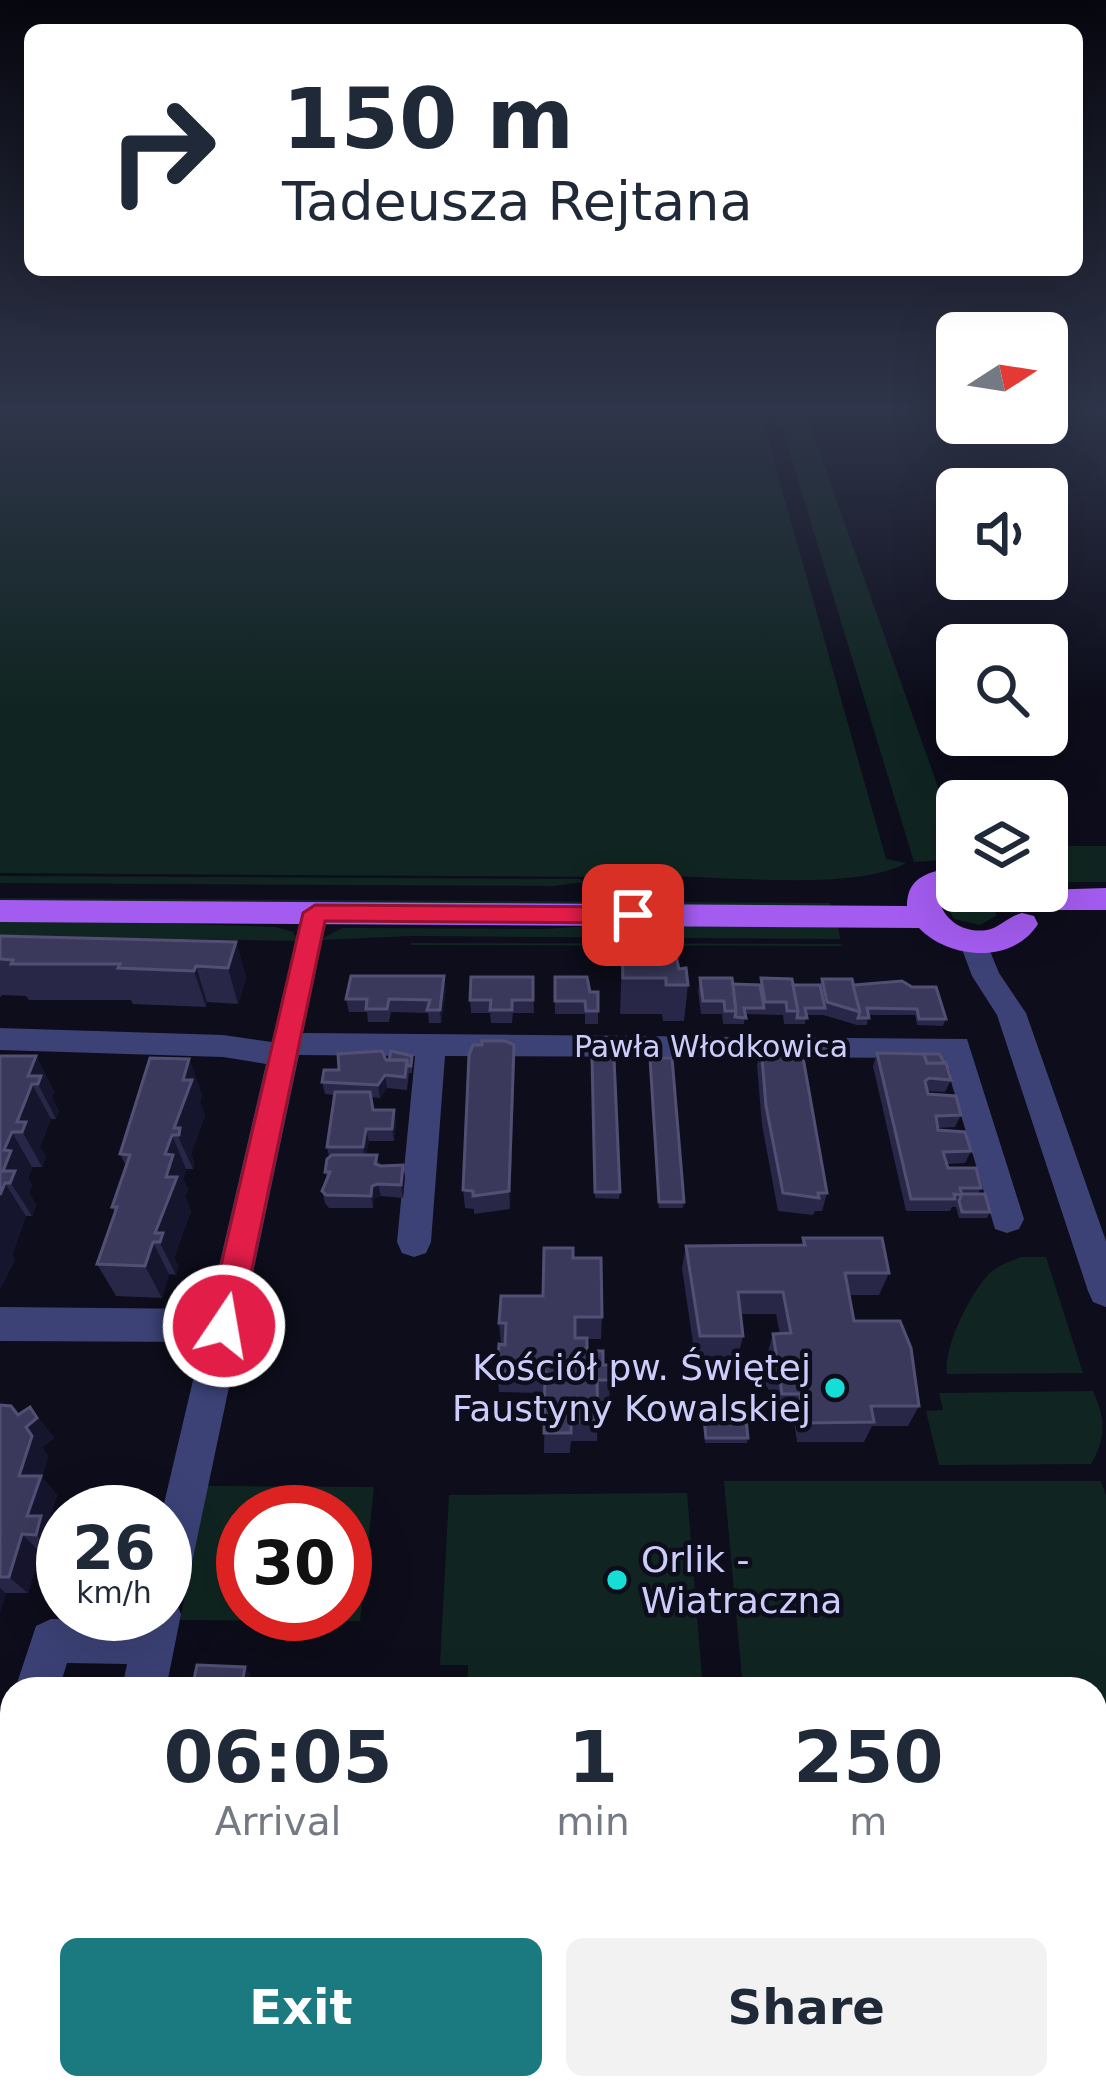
<!DOCTYPE html>
<html lang="en">
<head>
<meta charset="utf-8">
<style>
	:root { --surface:#fff; --page:#f2f2f3; --text:#1f2937; --muted:#747a83; --accent:#1a7a7f }
	body { margin:0; font-family:"DejaVu Sans",sans-serif; background:var(--page); color:var(--text); height:100vh; display:flex; flex-direction:column; font-size:45px; white-space:nowrap }
	* { box-sizing:border-box; margin:0 }
	p { font-size:39px; color:var(--muted) }
	.icon { flex:none; width:66px; height:66px; fill:none; stroke:currentColor; stroke-width:2; stroke-linecap:round; stroke-linejoin:round }
	.map { position:relative; flex:1; overflow:hidden }
	.side { position:absolute; left:0px; top:1677px; width:1107px; height:423px; display:flex; flex-direction:column; background:var(--surface); border-radius:36px 36px 0 0; box-shadow:0 12px 48px #0002 }
	.side>* { flex:none }
	.hud { position:absolute; left:24px; top:24px; width:1059px; height:252px; border-radius:18px; box-shadow:0 12px 48px #0002; background:#fff; color:var(--text); overflow:hidden }
	.needle { width:78px; rotate:78deg }
	.buttons { position:absolute; left:936px; top:312px; display:grid; gap:24px }
	.buttons a { display:grid; place-items:center; width:132px; height:132px; border-radius:18px; background:var(--surface); box-shadow:0 12px 48px #0002; font-size:60px }
	.speed { position:absolute; left:36px; top:1485px; display:flex; gap:24px; font-size:60px; font-weight:700; text-align:center }
	.speed>* { display:grid; place-content:center; width:156px; height:156px; border-radius:50%; background:var(--surface); box-shadow:0 12px 48px #0002; line-height:1 }
	.speed small { font-size:30px; font-weight:400 }
	.speed .limit { border:18px solid #d22; background:#fff; color:#111 }
	.pin { position:absolute; display:grid; place-items:center; width:102px; height:102px; color:#fff; margin:-51px; border-radius:24px; box-shadow:0 6px 18px #0006 }
	.me { position:absolute; width:132px; margin:-66px; rotate:12deg; stroke-linejoin:round; filter:drop-shadow(0 0 9px #0008) }
	.turn { display:flex; align-items:center; gap:42px; height:252px; padding:0 60px; font-size:54px }
	.turn .icon { width:156px; height:156px; stroke-width:2.5 }
	.turn b { display:block; font-size:84px; line-height:102px }
	.eta { display:flex; justify-content:space-evenly; align-items:center; height:204px; text-align:center }
	.eta b { font-size:72px; font-weight:800; line-height:84px }
	.cta { display:flex; gap:24px; margin-top:auto; padding:24px 60px }
	.cta a { flex:1; height:138px; border-radius:18px; background:var(--accent); color:#fff; font-size:48px; font-weight:800; line-height:138px; text-align:center }
	.cta a+a { background:var(--page); color:var(--text) }
	.map>svg:first-child { display:block }
	.green { fill:#102521; fill-rule:evenodd }
	.lines { fill:none; stroke-linecap:round; stroke-linejoin:round }
	.minor { fill:#3c4276; fill-rule:evenodd }
	.major { fill:#a45cf0; fill-rule:evenodd }
	.wall { fill:#282747 }
	.shaded-wall { fill:#16152e }
	.building { fill:#3a395b; stroke:#515074; stroke-width:3 }
	.route { fill:#e11d48; stroke:#92132f; stroke-width:3 }
	.poi-dot { fill:#14ded6; stroke:#0d0d1b; stroke-width:4.5 }
	.labels { text-anchor:middle; dominant-baseline:central; stroke-width:9; stroke-linejoin:round; paint-order:stroke }
	.street-label { font-size:30px; fill:#cccdfa; stroke:#0d0d1b }
	.near-poi-label { font-size:36px; fill:#cccdfa; stroke:#0d0d1b; text-anchor:end }
</style>
</head>
<body>
<div class="map">
<svg width="1106" height="2099" viewBox="0 0 1106 2099">
	<rect width="100%" height="100%" fill="#0d0d1b"/>
	<g class="green">
		<path d="M0,411h760l126,448 20,4c-60,33 -221,7 -296,14l-610,-4z"/>
		<path d="M777,411h28l140,396 12,16v36l-43,3z"/>
		<rect x="1047" y="846" width="59" height="36"/>
		<path d="M0,876l580,3 3,3 -30,4 -553,-3z"/>
		<path d="M957,891l20,1 18,13 1,11 -16,9 -26,-6 -10,-18z"/>
		<path d="M0,898l830,5 4,6 -834,-6z"/>
		<path d="M0,918l276,9 17,5 5,9 -298,-5z"/>
		<path d="M625,924h213l2,15 -429,-3 -91,4 22,-12 202,1z"/>
		<path d="M411,943l429,1 3,2 -432,-1z"/>
		<path d="M1021,1257h25l37,116 -136,1c-4,-26 22,-78 40,-98 9,-10 21,-14 34,-19z"/>
		<path d="M1093,1391c13,28 13,47 -2,73l-152,1 -13,-54 17,-1 -4,-17z"/>
		<path d="M724,1481h377l5,15v529h-11v-336h-352z"/>
		<path d="M207,1486l167,1 -14,134 -180,-1zM243,1512h102v102h-102z"/>
		<path d="M687,1493l16,196h-236l1,-24h-28l9,-170z"/>
	</g>
	<g class="lines">
		<g class="minor">
			<path d="M315,904l13,9 -25,120 664,6 57,180 -5,10 -12,4 -12,-4 -51,-171 -499,-2 -14,186 -5,11 -12,4 -12,-4 -5,-11 18,-186 -116,-1 -113,536 -8,16 3,7 -15,75h-44l5,-25 -60,-1 -8,26h-44l21,-63 15,-7 86,2 2,-7h26l-3,-102 40,-170 -202,-1v-34l209,2 57,-245 -43,-7 -223,-7v-22l223,7 49,7 30,-129z"/>
			<path d="M973,931l10,3 16,39 27,40 80,228v66l-13,-5 -5,-11 -91,-276 -25,-39 -13,-35z"/>
			<rect x="0" y="1733" width="12" height="46"/>
			<path d="M28,2088h54l-2,11h-54z"/>
		</g>
		<g class="major">
			<path d="M957,866v20l-18,8c0,24 24,40 48,36 12,-2 22,-14 35,-17l12,3 4,8c-25,40 -88,36 -119,4l-919,-6v-22l907,6c0,-31 24,-34 50,-40z"/>
			<path d="M1106,888v22h-90l-11,-3 -5,-8 6,-8z"/>
		</g>
	</g>
	<g class="wall">
		<path d="M0,936l236,6 10,36 -8,26 -31,-2 -1,5 -73,-3 -2,-4h-102l-3,-4 -23,-1 -3,2z"/>
		<path d="M622,954l57,15 9,16 -4,36h-21l-1,-7h-42z"/>
		<path d="M533,977l1,36h-21l-1,10h-21l-1,-10h-19l-1,-13z"/>
		<path d="M555,977l35,15h8v32h-13v-10h-30z"/>
		<path d="M700,978l33,6 27,1 1,-7 32,7h27l2,-6 31,6 93,34 -3,7 -26,-1 -2,-10h-47l-1,10h-10l-34,-10h-17l-1,9h-21l-1,-9 -38,-1 -1,10h-21l-1,-10h-21l-3,-23z"/>
		<path d="M446,989l-5,34h-12l-1,-10 -37,-1 -2,10h-21l-1,-10h-18l-3,-13z"/>
		<path d="M769,1042l58,151 -5,18h-7l-2,4 -35,-4 -16,-86 -5,-60 4,-19h7z"/>
		<path d="M482,1045h32l-4,164 -36,5v-5l-9,-1 -2,-18z"/>
		<path d="M877,1053l73,16 1,11 -6,12 -18,-1 1,3 33,21 -6,12 -18,1 1,2 33,21 -6,12 -18,1 1,4 33,20 -3,6 12,18 -3,6h-28l-3,-11h-4l-2,4h-44l-33,-145z"/>
		<path d="M0,1056h36l18,36 -2,6 7,13 -3,8h-5l-11,28 6,10 -4,10h-10l-4,11 4,7 -3,8 7,12 -4,11h-6l-14,39 3,5 -15,29z"/>
		<path d="M412,1056v17h-3l-2,17 -20,-2 -7,10 -9,-1 3,13h20l2,13 -2,18h-25l-3,14h11l2,10 2,1 22,-1 2,12 -2,21 -22,-2 -7,3 -1,9h-44l-4,-5 -3,-12 5,-12 -2,-7 4,-15 -2,-10 8,-52 -10,-1 -3,-12 17,-12z"/>
		<path d="M592,1058l28,134 -1,7 -24,-1z"/>
		<path d="M650,1058l34,144 -1,6h-24z"/>
		<path d="M189,1059l13,36 -2,7 5,13 -14,39 3,8 -1,7h-7l-3,10 5,10 -3,8 6,14 -17,47 4,8 -2,9 -7,-1 -7,24 -46,-2 -19,-32 18,-51 -3,-6 14,-41 -6,-12z"/>
		<path d="M803,1238l86,35 -10,22h-30l5,26 65,85 -11,20h-36l-8,16h-67l-4,-27 -18,-1 -3,-20 -7,-10 4,-12 -2,-17 6,-21h7l-4,-20h-35l2,22 -5,21h-43l-13,-89 4,-22 115,-1z"/>
		<path d="M573,1258l29,59 -1,22h-14v12l16,14 7,15 -1,21h-11l-1,40h-26l-1,12h-26l1,-60 -46,-1 -2,-21 4,-27 -2,-21 44,-27z"/>
		<path d="M0,1405l19,9 11,-7 24,31 -12,9 6,9 -6,21 15,18 -9,28 11,11 -5,18h-14l-12,41h-22l-6,19z"/>
		<path d="M703,1409l45,29 -1,5h-42z"/>
		<path d="M1074,2088h21l11,11h-30z"/>
	</g>
	<g class="shaded-wall">
		<path d="M236,942l10,36 -8,26 -10,-36z"/>
		<path d="M196,966l11,36 -1,5 -12,-36z"/>
		<path d="M444,976l2,13 -5,34 -1,-13z"/>
		<path d="M514,1045l1,19 -5,145 -1,-18z"/>
		<path d="M36,1056l18,36 -2,6 7,13 -3,8 -18,-35 -10,-8z"/>
		<path d="M189,1059l13,36 -2,7 5,13 -14,39 3,8 -1,7 -19,-41 9,-48z"/>
		<path d="M385,1075l2,13 -7,10 -2,-13z"/>
		<path d="M32,1084l19,35 -11,28 6,10 -4,10 -25,-45z"/>
		<path d="M394,1110l2,13 -2,18 -2,-12z"/>
		<path d="M366,1129l3,12 -4,19 -2,-13z"/>
		<path d="M12,1132l20,35 -4,11 4,7 -3,8 7,12 -4,11 -29,-45 1,-21z"/>
		<path d="M172,1135l14,34 -3,10 5,10 -3,8 6,14 -17,47 4,8 -2,9 -21,-42 11,-56 -1,-23z"/>
		<path d="M403,1165l2,12 -2,21 -2,-13z"/>
		<path d="M5,1183l21,33 -14,39 3,5 -15,29v-94z"/>
		<path d="M378,1184l3,12 -7,3 -1,9 -2,-12 1,-10z"/>
		<path d="M153,1242l16,32 -7,24 -17,-32z"/>
		<path d="M11,1406l17,19 2,-18 24,31 -12,9 6,9 -6,21 15,18 -9,28 11,11 -5,18 -18,-17 -9,-19 -8,-40z"/>
		<path d="M22,1534l18,18 -12,41 -19,-16z"/>
		<path d="M0,1588l6,5 -6,19z"/>
		<path d="M245,1667l6,8 -3,14h-7z"/>
	</g>
	<g class="building">
		<path d="M0,936l236,6 -8,26 -32,-2 -2,5 -76,-3 2,-4h-109l2,-4 -13,-1z"/>
		<path d="M675,952l4,17 7,-1 2,17h-22v-7h-43l-1,-24z"/>
		<path d="M351,976h93l-4,34h-13l3,-10 -41,-1 -2,10h-21l1,-10h-21z"/>
		<path d="M471,977h62v23h-21v10h-22l1,-10h-21z"/>
		<path d="M555,977h32l3,15h8v19h-12l-1,-10h-30z"/>
		<path d="M700,978h32l4,33h-11l-1,-10h-21z"/>
		<path d="M761,978l31,1 6,32h-11l-1,-9h-21z"/>
		<path d="M822,979h30l8,33 -33,-10z"/>
		<path d="M902,981l10,6h24l10,32h-27l-2,-10 -50,-1 2,10h-11l2,-6 -7,-27z"/>
		<path d="M733,984l27,1 4,23h-20l2,10 -11,-1 1,-6z"/>
		<path d="M793,985h27l5,23h-20l2,10h-10l1,-7z"/>
		<path d="M482,1041h23l9,4 -5,146 -36,5v-5l-10,-1 6,-135 4,-10h9z"/>
		<path d="M769,1042l32,4 26,147h-9l1,5 -36,-5 -17,-87 -5,-60h9z"/>
		<path d="M382,1051l4,9h21l-2,17 -20,-2 -7,10 -56,-3 2,-12h15l-1,-16z"/>
		<path d="M391,1051l21,5 -1,10h-3l-1,-6h-18z"/>
		<path d="M877,1053l47,1 3,9h19l5,17 -22,-2 -4,3 3,13 28,2 5,19 -25,1 2,14 27,2 6,19 -28,1 5,16h28l5,20h-21l2,7 -8,-1 1,5h-44z"/>
		<path d="M924,1054h15l6,9h-18z"/>
		<path d="M0,1056h36l-8,20h13l-3,8h-6l-15,38h9l-4,10h-10l-8,18 7,1 -8,20h12l-5,12h-5l-5,12z"/>
		<path d="M150,1058l39,1 -6,21h9l-18,48h6l-1,7h-7l-7,19 8,1 -7,22h11l-22,56h8l-3,9h-7l-8,24 -48,-2 20,-57h-5l18,-52 -10,-1z"/>
		<path d="M592,1058h22l6,134h-25z"/>
		<path d="M650,1058h22l12,144h-25z"/>
		<path d="M335,1092h35l3,18h21l-2,19h-26l-3,18h-36z"/>
		<path d="M332,1155h45l-2,9 6,2 22,-1 -2,20 -23,-1 -6,2 -1,10 -45,-1 -4,-4 8,-19h-5l2,-13z"/>
		<path d="M962,1194h23l5,18h-28l-3,-11z"/>
		<path d="M803,1238h79l7,35h-44l9,48h46l11,27 8,58h-48l3,16 -69,1 -5,-29h-18l-3,-21 -7,-10 4,-10 -3,-19 18,-1 -8,-41h-45l5,44h-43l-14,-90 119,-1z"/>
		<path d="M544,1248h29v10h28l1,59h-27v21h12v10l-10,3h26v14h7v15h-13l1,41h-27v12h-27l1,-61 -48,-1 2,-27 6,1 1,-22h-7l2,-27h42z"/>
		<path d="M0,1405l11,1 7,9 12,-8 7,11 -11,9 6,9 -13,40h22l-14,40h14l-5,19 -14,-1 -13,43h-9z"/>
		<path d="M703,1409h42l3,29h-42z"/>
		<path d="M197,1665l48,2 -4,22h-49z"/>
		<path d="M1095,2046h11v53h-24l-2,-11h15z"/>
		<path d="M102,2088h55l-2,11h-55z"/>
		<path d="M243,2088h80l-1,11h-81z"/>
		<path d="M388,2088h76l-1,11h-76z"/>
		<rect x="526" y="2088" width="76" height="11"/>
		<path d="M666,2088h77l1,11h-78z"/>
		<path d="M803,2088h77l1,11h-77z"/>
		<path d="M941,2088h77l2,11h-78z"/>
	</g>
	<linearGradient id="sky" x2="0" y2="1"><stop stop-color="#07070f"/><stop offset="0.58" stop-color="#2f354a"/><stop offset="1" stop-color="#2f354a" stop-opacity="0"/></linearGradient>
	<rect width="1106" height="705" fill="url(#sky)"/>
	<path class="route" d="M315,905l318,2 12,8 -12,8 -308,-2 -85,405 -5,11 -11,4 -12,-4 -5,-11 96,-413z"/>
	<g class="poi-dot">
		<circle cx="835" cy="1388" r="12"/>
		<circle cx="617" cy="1580" r="12"/>
	</g>
	<g class="labels">
		<g class="street-label">
			<text x="711" y="1046">Pawła Włodkowica</text>
		</g>
		<g class="near-poi-label">
			<text x="811" y="1367">Kościół pw. Świętej<tspan x="811" dy="41">Faustyny Kowalskiej</tspan></text>
			<text x="641" y="1559" text-anchor="start">Orlik -<tspan x="641" dy="41">Wiatraczna</tspan></text>
		</g>
	</g>
</svg>
<div class="buttons">
<a><svg class="needle" viewBox="-14 -14 28 28"><path d="M0-13l5 13h-10z" fill="#e53935"/><path d="M0 13l5-13h-10z" fill="#747a83"/></svg></a>
<a><svg class="icon" aria-label="sound" viewBox="0 0 24 24"><path d="M4 9h4l5-4v14l-5-4H4zM17 9q2 3 0 6"/></svg></a>
<a><svg class="icon" aria-label="search" viewBox="0 0 24 24"><circle cx="10" cy="10" r="6"/><path d="M15 15l6 6"/></svg></a>
<a><svg class="icon" aria-label="layers" viewBox="0 0 24 24"><path d="M12 4l9 5-9 5-9-5zM3 14l9 5 9-5"/></svg></a>
</div>
<div class="speed"><div>26<small>km/h</small></div><div class="limit">30</div></div>
<div class="pin" style="left:633px;top:915px;background:#d93025"><svg class="icon" aria-label="arrive" viewBox="0 0 24 24"><path d="M6 21V4h12l-3 4 3 4H6"/></svg></div>
<svg class="me" style="left:224px;top:1326px" viewBox="-20 -20 40 40"><circle r="17" fill="#e11d48" stroke="#fff" stroke-width="3"/><path d="M0-11L8 9 0 5-8 9z" fill="#fff"/></svg>
<div class="hud">
<div class="turn"><svg class="icon" aria-label="right" viewBox="0 0 24 24"><path d="M7 20v-9h11M14 6l5 5-5 5"/></svg><div><b>150 m</b>Tadeusza Rejtana</div></div>
</div>
<section class="side">
<div class="eta">
<div><b>06:05</b><p>Arrival</p></div>
<div><b>1</b><p>min</p></div>
<div><b>250</b><p>m</p></div>
</div>
<div class="cta"><a>Exit</a><a>Share</a></div>
</section>
</div>
</body>
</html>
